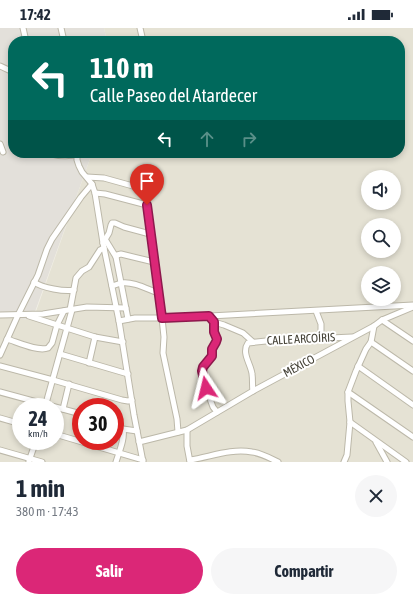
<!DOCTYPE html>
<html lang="es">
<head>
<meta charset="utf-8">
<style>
	:root { --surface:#fff; --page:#f6f6f7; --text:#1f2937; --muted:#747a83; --accent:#db2777 }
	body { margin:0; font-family:"Asap Condensed",sans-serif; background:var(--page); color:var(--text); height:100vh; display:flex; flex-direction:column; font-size:15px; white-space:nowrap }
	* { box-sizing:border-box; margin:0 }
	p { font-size:13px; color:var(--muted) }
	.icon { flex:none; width:22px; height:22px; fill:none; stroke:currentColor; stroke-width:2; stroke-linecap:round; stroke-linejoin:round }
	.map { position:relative; height:434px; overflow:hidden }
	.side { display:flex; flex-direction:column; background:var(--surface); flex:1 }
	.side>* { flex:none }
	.banner { position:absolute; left:8px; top:8px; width:397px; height:122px; border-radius:16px; box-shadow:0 2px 6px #0003; background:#00695c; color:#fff; overflow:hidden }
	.controls { position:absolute; left:361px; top:142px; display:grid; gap:8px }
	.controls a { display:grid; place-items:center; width:40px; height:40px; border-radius:50%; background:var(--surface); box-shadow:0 2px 6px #0003; font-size:20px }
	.speed { position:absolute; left:12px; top:370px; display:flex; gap:8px; font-size:20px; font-weight:700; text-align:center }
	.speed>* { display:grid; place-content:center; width:52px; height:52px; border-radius:50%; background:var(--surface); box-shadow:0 2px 6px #0003; line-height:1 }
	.speed small { font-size:10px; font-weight:400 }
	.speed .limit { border:6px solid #d22; background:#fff; color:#111 }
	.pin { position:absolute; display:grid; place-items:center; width:34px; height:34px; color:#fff; margin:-41px -17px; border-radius:50% 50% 50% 0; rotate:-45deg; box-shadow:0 0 4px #0007 }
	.pin .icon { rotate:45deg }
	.me { position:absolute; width:44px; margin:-22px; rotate:350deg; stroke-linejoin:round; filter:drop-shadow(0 0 3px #0008) }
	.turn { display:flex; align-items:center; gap:14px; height:84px; padding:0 16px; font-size:18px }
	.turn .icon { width:52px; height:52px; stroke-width:2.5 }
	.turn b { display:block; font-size:28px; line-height:34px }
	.lanes { display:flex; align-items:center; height:38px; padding:0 16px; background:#0003; justify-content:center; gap:20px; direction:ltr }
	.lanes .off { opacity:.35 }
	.round { display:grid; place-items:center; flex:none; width:42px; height:42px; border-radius:21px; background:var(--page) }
	.head { display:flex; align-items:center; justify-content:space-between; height:68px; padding:0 16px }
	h1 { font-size:24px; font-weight:700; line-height:30px }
	.primary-button { display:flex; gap:8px; margin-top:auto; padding:8px 16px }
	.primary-button a { flex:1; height:46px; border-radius:24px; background:var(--accent); color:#fff; font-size:16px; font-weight:700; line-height:46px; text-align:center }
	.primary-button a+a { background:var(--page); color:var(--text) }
	.status { display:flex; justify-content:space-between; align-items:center; height:28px; padding:0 20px; background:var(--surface); direction:ltr }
	.status svg { height:11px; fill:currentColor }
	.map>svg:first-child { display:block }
	.residential { fill:#e5e2d4; fill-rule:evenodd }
	.industrial { fill:#e3e0da }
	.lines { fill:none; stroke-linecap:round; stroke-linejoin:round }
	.minor-casing { stroke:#bcb8a9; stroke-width:7 }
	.minor { stroke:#fff; stroke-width:5 }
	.route-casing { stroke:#8e194d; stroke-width:10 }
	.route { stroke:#db2777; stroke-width:7 }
	.labels { text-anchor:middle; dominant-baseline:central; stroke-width:4; stroke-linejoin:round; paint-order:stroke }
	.street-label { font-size:12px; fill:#434035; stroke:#fff }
</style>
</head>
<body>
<div class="status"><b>17:42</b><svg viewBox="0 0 49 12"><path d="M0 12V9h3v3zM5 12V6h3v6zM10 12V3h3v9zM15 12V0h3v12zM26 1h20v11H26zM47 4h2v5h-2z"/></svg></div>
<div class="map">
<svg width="413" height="434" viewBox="0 0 413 434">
	<rect width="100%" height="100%" fill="#f1efe5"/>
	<path class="residential" d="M104,0h309v434h-413v-145l33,3 59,-167h308v-112h-293zM368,149h26v26h-26zM368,197h26v26h-26zM368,245h26v26h-26zM21,379h34v34h-34zM81,379h34v34h-34z"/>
	<path class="industrial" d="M0,0h104l3,13h-94v112h79l-60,167 -32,-3z"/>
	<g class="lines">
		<g class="minor-casing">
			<g id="minor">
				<path d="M23,0l3,13"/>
				<path d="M61,0l3,13"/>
				<path d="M140,0l3,13"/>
				<path d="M0,38l13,6"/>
				<path d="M0,116l3,8"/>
				<path d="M47,125c11,3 20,4 31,1"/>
				<path d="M79,125l-2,4v3l2,6 3,6 10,12 3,9 8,50 16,78 15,94 9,47"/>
				<path d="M87,149l17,1 36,10 4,3 18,127 2,19 -1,16 14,66 1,13"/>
				<path d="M95,165l10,1 42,11"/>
				<path d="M105,211l11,18"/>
				<path d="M103,215l6,-10 2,-8 1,-2h3l9,4 26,7"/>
				<path d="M34,254c8,6 31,10 40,8"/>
				<path d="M112,258c3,-1 6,-2 9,-3 12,-2 26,6 37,10"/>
				<path d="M70,282l6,-32 6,-7 7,-4 11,-17 4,-2"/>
				<path d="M316,283l5,13v14"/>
				<path d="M0,287l43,-1 44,-7 39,1"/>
				<path d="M29,288l66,21 28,5"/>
				<path d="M209,288l5,6v10l3,7 -1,4 -4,6v7l-9,11 -1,4 4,17 7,19 4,5"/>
				<path d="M128,291l-12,-62 1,-2 4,-1 33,8"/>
				<path d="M382,292l31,21"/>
				<path d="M119,293l16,-3h38l240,-13"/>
				<path d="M214,294l10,3 19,8 10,9"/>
				<path d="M7,311c10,3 31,13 41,9l4,-5 5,-18 7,-14"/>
				<path d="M371,314l42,29"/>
				<path d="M60,326l68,20"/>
				<path d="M0,327l18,-40 20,-40 9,-26 5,-10 29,-42 11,-13"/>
				<path d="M89,335l6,-26"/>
				<path d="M0,338l53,14 69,20 6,1 4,-1"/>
				<path d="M358,338l55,39"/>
				<path d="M253,363c-1,-5 0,-11 -1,-17 -1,-10 -11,-21 -4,-31l18,-2 86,-4"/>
				<path d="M0,364l81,22"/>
				<path d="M348,364l65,45"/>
				<path d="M45,379l27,-97"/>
				<path d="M63,381l6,-25"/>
				<path d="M0,390l21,6"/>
				<path d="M350,394l56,40"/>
				<path d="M115,396l8,5 14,2"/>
				<path d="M187,402v16l3,16"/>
				<path d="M55,406l88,26"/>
				<path d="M139,414l48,-12 66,-39 121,-65 8,-6 31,-13"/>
				<path d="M376,414l11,20"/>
				<path d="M0,422l42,12"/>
				<path d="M190,432c20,-3 41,-12 62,-8 9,1 18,6 26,10"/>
				<path d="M29,433l7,-20"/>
				<path d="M116,434c3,-10 9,-23 7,-33"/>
				<path d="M344,434l3,-7 3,-33 -2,-21v-9l8,-21 10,-22 5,-7 3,-16"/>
			</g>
		</g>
		<use href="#minor" class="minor"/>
	</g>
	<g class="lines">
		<g class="route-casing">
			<path id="route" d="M147,177l15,113 47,-2 5,6v10l3,7 -1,3 -4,7v7l-9,11 -1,4 4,17"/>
		</g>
		<use href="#route" class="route"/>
	</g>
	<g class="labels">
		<g class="street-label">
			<text transform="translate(301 311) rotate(-3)">CALLE ARCOÍRIS</text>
			<text transform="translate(299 338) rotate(-28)">MÉXICO</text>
		</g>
	</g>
</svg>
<div class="controls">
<a><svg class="icon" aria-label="sound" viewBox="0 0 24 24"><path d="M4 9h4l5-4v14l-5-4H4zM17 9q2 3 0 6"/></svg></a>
<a><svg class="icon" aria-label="search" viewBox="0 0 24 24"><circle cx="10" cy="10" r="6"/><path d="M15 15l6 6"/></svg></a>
<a><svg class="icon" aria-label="layers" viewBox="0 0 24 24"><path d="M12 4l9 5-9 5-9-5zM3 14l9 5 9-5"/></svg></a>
</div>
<div class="speed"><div>24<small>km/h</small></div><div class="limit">30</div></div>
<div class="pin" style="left:147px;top:177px;background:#d93025"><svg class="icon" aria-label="arrive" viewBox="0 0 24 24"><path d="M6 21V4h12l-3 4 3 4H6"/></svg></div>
<svg class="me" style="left:206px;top:360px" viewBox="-20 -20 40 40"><path d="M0-17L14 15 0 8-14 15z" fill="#db2777" stroke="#fff" stroke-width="4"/></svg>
<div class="banner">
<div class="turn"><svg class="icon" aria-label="left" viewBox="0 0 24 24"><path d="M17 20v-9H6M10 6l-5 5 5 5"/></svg><div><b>110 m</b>Calle Paseo del Atardecer</div></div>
<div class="lanes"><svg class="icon" aria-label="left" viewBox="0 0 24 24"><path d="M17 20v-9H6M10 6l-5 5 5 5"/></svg><svg class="icon off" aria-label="ahead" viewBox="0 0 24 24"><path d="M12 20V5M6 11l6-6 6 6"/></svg><svg class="icon off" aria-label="right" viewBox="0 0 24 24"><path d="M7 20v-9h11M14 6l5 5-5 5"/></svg></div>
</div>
</div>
<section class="side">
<div class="head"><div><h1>1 min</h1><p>380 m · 17:43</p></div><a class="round"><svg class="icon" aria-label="close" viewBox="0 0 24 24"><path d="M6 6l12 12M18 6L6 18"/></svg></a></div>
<div class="primary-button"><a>Salir</a><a>Compartir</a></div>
</section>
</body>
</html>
